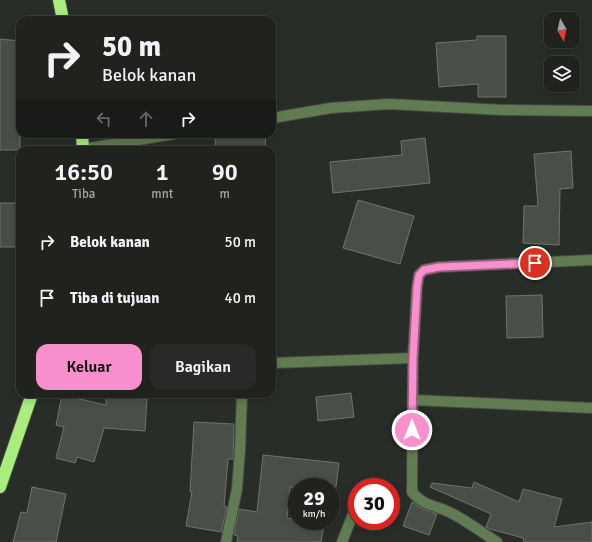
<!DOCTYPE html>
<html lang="id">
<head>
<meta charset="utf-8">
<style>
	:root { --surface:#1f221d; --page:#272a26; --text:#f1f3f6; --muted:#a1a4a4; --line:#3c3f3b; --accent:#f790cd }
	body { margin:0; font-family:Signika,sans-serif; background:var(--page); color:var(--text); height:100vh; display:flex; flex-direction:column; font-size:15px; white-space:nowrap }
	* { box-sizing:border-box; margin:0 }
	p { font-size:13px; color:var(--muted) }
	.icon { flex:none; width:22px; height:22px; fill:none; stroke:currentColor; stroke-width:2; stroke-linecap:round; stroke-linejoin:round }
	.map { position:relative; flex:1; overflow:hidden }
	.sheet { position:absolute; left:16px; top:146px; width:260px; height:252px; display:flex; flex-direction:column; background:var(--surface); border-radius:12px; box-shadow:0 2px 10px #0003,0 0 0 1px var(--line) }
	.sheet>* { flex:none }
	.top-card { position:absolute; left:16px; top:16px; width:260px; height:122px; border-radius:12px; box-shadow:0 2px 10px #0003,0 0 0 1px var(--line); background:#1f221d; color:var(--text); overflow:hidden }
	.needle { width:26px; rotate:171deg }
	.tools { position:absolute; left:544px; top:12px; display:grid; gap:8px }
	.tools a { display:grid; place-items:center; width:36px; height:36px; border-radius:8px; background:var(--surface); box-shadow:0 2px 10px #0003,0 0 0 1px var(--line); font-size:20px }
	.speed { position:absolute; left:288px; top:478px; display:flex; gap:8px; font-size:20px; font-weight:700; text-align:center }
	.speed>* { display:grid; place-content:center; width:52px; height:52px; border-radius:50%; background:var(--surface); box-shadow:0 2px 10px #0003,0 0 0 1px var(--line); line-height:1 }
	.speed small { font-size:10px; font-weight:400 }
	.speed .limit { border:6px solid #d22; background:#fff; color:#111 }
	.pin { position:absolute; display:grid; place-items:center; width:34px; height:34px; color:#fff; margin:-17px; border:2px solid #fff; border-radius:50%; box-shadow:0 1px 4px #0007 }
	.me { position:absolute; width:44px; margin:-22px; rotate:0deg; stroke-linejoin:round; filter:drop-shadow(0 0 3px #0008) }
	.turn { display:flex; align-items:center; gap:14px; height:84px; padding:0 20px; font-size:18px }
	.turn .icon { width:52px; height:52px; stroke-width:2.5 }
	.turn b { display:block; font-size:28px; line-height:34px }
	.lanes { display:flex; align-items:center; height:38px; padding:0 20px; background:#0003; justify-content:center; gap:20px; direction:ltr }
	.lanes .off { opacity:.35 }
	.eta { display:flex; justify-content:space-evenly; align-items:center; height:68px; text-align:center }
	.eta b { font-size:24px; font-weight:600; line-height:28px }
	.button { display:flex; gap:8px; margin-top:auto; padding:8px 20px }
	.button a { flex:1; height:46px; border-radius:12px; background:var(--accent); color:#111; font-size:16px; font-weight:600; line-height:46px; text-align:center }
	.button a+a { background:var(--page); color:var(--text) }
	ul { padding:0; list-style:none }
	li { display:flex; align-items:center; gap:12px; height:56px; padding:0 20px }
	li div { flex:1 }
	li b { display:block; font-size:15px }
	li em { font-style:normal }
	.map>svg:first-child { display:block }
	.building { fill:#494e47; stroke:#6f756d }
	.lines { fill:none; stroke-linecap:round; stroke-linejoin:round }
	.minor-casing { stroke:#474b45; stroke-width:12 }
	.highway-casing { stroke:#474b45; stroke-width:14 }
	.minor { stroke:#617c52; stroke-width:10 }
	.highway { stroke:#a9ed7f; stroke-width:12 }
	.route-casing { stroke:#a15e85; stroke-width:10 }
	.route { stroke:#f790cd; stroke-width:7 }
</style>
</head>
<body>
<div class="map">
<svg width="592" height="542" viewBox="0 0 592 542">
	<rect width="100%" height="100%" fill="#292d27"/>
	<g class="building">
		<path d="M477,36h29v61h-28v-13l-39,3 -3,-44 41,-3z"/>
		<path d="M0,39l20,2v109h-20z"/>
		<path d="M255,134h10l1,16h-50l-1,-12z"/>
		<path d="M425,138l5,45 -97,10 -3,-31 72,-7 -1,-14z"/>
		<path d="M571,151l2,37 -13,1 -1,56 -36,-2 1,-37h14l-4,-52z"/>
		<path d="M358,200l56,16 -14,48 -57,-16z"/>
		<rect x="0" y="203" width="20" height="44"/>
		<path d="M542,295l1,42 -36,1 -1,-42z"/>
		<path d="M351,393l3,24 -36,4 -2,-24z"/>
		<path d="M62,395l44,10v-8l41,2 -2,32 -41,-3 -10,34 -17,-5 -2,6 -19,-5 8,-31 -8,-2z"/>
		<path d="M194,422l40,2 -1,35h-5l-4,47 3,1 -6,25 -35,-6 6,-34h-2z"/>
		<path d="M263,455l76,8 -3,24h-46l-3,31 37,7 -3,17h-84l1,-6 -4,-1 5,-26 18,3z"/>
		<path d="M474,482l45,20 4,-13 39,10 -8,28 38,-5v20h-68l-1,-4 -33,-9 -4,-2 5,-13 -61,-27 2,-4 40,5z"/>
		<path d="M32,487l34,7 -10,48h-43l8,-30 6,1z"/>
		<path d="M412,502l11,7 14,5 -8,21 -26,-9z"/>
	</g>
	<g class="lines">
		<g class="minor-casing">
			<g id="minor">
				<path d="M272,118l59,-10 58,-4 114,6 89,1"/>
				<path d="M83,149l91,-15"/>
				<path d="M272,363l141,-5"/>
				<path d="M413,400l179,8"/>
				<path d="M364,487l1,-2"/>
				<path d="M226,542l11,-53 3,-39 2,-56"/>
				<path d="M342,542l15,-38"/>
				<path d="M497,542c-16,-10 -31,-22 -48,-30 -16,-8 -24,-5 -37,-20l1,-134 4,-71 2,-12 5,-5 15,-3 153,-7"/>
			</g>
		</g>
		<g class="highway-casing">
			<g id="highway">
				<path d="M59,0l4,20"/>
				<path d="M82,134l1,16"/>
				<path d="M0,487l32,-93"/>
			</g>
		</g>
		<use href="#minor" class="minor"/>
		<use href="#highway" class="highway"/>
	</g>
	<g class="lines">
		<g class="route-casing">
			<path id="route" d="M412,430l1,-72 4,-71 2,-12 5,-5 15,-3 96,-4"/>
		</g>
		<use href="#route" class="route"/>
	</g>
</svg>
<div class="tools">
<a><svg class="needle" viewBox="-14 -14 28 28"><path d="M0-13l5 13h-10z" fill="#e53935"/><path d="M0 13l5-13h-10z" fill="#a1a4a4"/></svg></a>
<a><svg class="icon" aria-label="layers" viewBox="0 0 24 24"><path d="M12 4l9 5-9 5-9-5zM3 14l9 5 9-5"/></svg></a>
</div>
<div class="speed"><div>29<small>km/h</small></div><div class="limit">30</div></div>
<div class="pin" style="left:535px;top:263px;background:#d93025"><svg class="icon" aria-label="arrive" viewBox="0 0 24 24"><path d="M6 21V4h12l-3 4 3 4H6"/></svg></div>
<svg class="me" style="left:412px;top:430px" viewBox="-20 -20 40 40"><circle r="17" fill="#f790cd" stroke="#fff" stroke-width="3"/><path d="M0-11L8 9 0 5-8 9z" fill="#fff"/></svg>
<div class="top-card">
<div class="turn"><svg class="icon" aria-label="right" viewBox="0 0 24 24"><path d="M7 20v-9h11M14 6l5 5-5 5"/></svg><div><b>50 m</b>Belok kanan</div></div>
<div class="lanes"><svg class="icon off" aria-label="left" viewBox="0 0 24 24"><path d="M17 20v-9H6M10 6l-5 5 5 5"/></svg><svg class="icon off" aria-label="ahead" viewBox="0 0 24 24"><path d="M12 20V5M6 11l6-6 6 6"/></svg><svg class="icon" aria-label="right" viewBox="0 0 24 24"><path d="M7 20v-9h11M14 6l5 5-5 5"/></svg></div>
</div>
<section class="sheet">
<div class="eta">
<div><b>16:50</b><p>Tiba</p></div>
<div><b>1</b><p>mnt</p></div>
<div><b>90</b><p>m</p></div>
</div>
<ul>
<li><svg class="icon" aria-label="right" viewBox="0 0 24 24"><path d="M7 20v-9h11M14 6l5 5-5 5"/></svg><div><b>Belok kanan</b></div><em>50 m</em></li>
<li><svg class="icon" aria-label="arrive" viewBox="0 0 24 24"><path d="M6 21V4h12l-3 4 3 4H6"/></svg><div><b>Tiba di tujuan</b></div><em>40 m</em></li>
</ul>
<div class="button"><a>Keluar</a><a>Bagikan</a></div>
</section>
</div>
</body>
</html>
